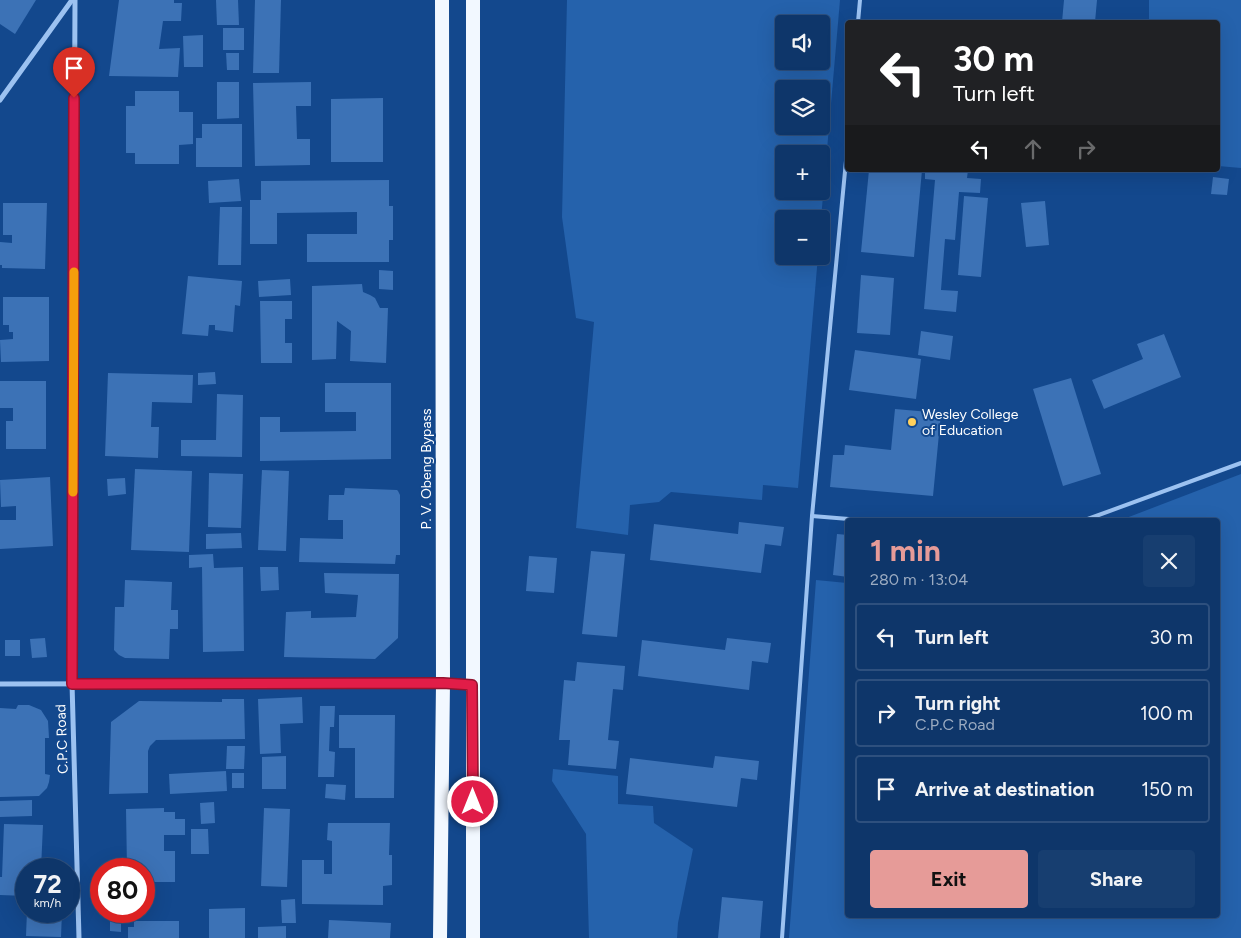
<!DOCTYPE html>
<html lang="en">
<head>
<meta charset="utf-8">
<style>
	:root { --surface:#0e366a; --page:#173e70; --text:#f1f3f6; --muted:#9babc1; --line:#2e507e; --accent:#e69b98 }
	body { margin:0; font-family:Figtree,sans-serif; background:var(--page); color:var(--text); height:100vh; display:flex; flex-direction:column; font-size:19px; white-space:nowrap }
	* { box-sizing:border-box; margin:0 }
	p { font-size:16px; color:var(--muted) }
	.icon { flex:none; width:28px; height:28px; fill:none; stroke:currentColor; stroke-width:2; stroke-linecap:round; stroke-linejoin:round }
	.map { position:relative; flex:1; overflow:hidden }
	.details { position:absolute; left:845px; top:518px; width:375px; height:400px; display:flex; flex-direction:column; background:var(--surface); border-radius:5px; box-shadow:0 5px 20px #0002,0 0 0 1px var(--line) }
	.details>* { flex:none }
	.hud { position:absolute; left:845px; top:20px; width:375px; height:152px; border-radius:5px; box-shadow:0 5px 20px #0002,0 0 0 1px var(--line); background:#202124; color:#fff; overflow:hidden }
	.controls { position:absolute; left:775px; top:15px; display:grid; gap:10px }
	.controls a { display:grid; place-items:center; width:55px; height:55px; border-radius:5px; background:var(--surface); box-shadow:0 5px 20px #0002,0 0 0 1px var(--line); font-size:25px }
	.speed { position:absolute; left:15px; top:858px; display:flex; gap:10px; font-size:25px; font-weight:700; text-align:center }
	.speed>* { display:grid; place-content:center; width:65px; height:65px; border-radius:50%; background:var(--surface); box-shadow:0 5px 20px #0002,0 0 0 1px var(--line); line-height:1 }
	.speed small { font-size:12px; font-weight:400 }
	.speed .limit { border:8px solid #d22; background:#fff; color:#111 }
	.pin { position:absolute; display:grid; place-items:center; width:42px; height:42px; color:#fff; margin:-51px -21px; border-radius:50% 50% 50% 0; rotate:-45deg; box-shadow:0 0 5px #0007 }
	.pin .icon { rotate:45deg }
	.me { position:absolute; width:55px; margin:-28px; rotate:0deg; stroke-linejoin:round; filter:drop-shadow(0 0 4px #0008) }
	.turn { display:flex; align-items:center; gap:18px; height:105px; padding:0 25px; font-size:22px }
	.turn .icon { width:65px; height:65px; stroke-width:2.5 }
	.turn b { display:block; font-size:35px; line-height:42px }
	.lanes { display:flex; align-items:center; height:48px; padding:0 25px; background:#0003; justify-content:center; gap:25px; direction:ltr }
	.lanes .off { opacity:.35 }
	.round { display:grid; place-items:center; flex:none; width:52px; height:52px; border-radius:5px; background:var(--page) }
	.headline { display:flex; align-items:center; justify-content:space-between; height:85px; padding:0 25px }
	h1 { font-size:30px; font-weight:700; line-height:38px; color:var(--accent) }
	.action { display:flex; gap:10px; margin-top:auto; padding:10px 25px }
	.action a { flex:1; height:58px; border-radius:5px; background:var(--accent); color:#111; font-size:20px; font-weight:700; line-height:58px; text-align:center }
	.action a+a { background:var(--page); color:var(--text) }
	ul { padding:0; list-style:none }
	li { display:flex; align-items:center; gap:15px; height:68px; margin:0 10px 8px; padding:0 15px; border:2px solid var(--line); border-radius:5px }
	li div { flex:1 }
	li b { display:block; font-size:19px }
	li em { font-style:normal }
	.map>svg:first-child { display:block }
	.green { fill:#2562ac; fill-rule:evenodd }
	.building { fill:#3c72b6 }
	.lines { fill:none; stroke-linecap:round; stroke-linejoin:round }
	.service { stroke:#9cc2f1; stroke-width:4 }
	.minor { stroke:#9cc2f1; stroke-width:5 }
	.trunk { stroke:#f2f8ff; stroke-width:14 }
	.route-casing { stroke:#92132f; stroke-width:12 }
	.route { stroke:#e11d48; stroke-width:9 }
	.slow { stroke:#f59e0b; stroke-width:9 }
	.poi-dot { fill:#ffd05c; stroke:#13488d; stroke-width:2 }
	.labels { text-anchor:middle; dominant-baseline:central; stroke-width:4; stroke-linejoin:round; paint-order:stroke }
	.poi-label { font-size:14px; fill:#fff; stroke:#13488d; text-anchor:start }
	.street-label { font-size:14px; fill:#fff; stroke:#13488d }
</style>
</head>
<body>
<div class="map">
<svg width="1241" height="938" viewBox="0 0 1241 938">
	<rect width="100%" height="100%" fill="#13488d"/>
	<g class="green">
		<path d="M567,0h273l-19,219h-37v37h34l-20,232 -35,-3 -1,15 -91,-8 -12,10 -29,3 -2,30 -52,-7 18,-206 -18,-4 -14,-101zM784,24h37v37h-37zM784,89h37v37h-37zM784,154h37v37h-37z"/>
		<path d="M1149,0h92v168l-23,-2v-144h-69z"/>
		<path d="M1241,474v464h-452l27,-358 31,3 1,332h370v-395h-97z"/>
		<path d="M553,769l65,7v28l35,2 1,17 39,26 -15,74 -1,15h-88l-3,-104 -34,-53z"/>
	</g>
	<g class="building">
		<path d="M0,0h36l-21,34 -15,-10z"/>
		<path d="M119,0h55v3h8l-1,18h-18l-4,28 21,-1 -2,29 -69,-1z"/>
		<path d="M216,0h22l1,25h-22z"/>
		<path d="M255,0h26l-2,73h-26z"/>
		<path d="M1064,0h33l-2,22h-33z"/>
		<rect x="223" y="28" width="21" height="22"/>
		<path d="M203,35v32h-19l-1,-31z"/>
		<path d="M226,53h13v17h-12z"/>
		<path d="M217,82h22v36l-22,1z"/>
		<path d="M311,82v24h-15l1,33h13v26l-55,1 -2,-83z"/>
		<path d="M135,91h44v21h14v32l-14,1v19h-44v-11h-9v-47h9z"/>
		<path d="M383,98v64h-52v-63z"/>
		<path d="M202,124h40v43h-46v-29h6z"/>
		<path d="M869,170h53l-8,87 -53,-5z"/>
		<path d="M925,170h43l-1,8 14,1 -1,14 -21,-1 -4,48 -10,-1 -4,51 17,1 -2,21 -32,-3 11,-129 -10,-1z"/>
		<path d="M1213,177l16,2 -2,16 -16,-1z"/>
		<path d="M239,179l2,22 -32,2 -1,-22z"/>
		<path d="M389,180v26h4v34h-4v22h-82v-28h50v-22l-80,1v31h-27v-44h11v-19z"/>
		<path d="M964,196l24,2 -7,79 -23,-2z"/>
		<path d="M1045,201l4,44 -23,2 -5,-44z"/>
		<path d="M3,203h44l-2,66 -43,-1v-3h-2v-23l12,1v-8h-9z"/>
		<path d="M220,207h22l-1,58h-23z"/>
		<path d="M379,270l14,1v19l-14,-1z"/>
		<path d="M861,275l33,3 -4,57 -33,-2z"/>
		<path d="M188,276l54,5 -2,25 -5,-1 -2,27 -18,-2v-5h-6l-1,11 -26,-2z"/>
		<path d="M290,279l1,16 -32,2 -1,-16z"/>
		<path d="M362,284l1,8 7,3 5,3 5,10h8l-2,55 -36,-2 1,-30 -14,-10 -1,38 -24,1v-74z"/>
		<path d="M3,297h46v64l-48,1 -1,-22 13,-1v-7h-4v-7h-6z"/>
		<path d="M260,301h32v18h-7v24h7v20h-31z"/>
		<path d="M921,331l32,5 -3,24 -32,-5z"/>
		<path d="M1164,334l17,43 -77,32 -12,-29 51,-21 -6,-15z"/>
		<path d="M855,350l66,9 -5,40 -67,-9z"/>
		<path d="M215,372l1,12 -18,1v-12z"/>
		<path d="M108,373l85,2 -1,28 -40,-1 -1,25h8l-1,31 -53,-2z"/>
		<path d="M1071,378l30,96 -38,12 -30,-97z"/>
		<path d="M0,381h46v68h-40v-28h7v-13h-13z"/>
		<path d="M325,383h66v76l-131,2v-44h20v15l76,-1v-19h-31z"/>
		<path d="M217,394l26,1 -1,62 -61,-1v-16h35z"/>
		<path d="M895,409l46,4 -8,83 -103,-9 3,-32h11l1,-10 46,5z"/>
		<path d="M135,469l57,2 -3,81 -58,-2z"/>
		<path d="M262,470l27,1 -3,80 -28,-1z"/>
		<path d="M209,473l34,1 -2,54 -33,-1z"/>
		<path d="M50,477l3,69 -53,3v-29h16v-14l-15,1 -1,-27z"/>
		<path d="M125,478l1,16 -18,2 -1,-17z"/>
		<path d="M345,488l52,2 1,1 2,4v60h-4l-1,9 -96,-2 1,-24 43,1v-19h-15l1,-25h15z"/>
		<path d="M739,522l45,5 -3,19 -16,-2 -4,29 -111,-13 4,-36 84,10z"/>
		<path d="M241,533l1,15 -36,1v-15z"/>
		<path d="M837,534l11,1v42l-15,-2z"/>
		<path d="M591,551l34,3 -8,83 -35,-3z"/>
		<path d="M213,554l1,14 29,-1 1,84 -41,1 -1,-85 -13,1v-13z"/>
		<path d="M529,556l28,2 -3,35 -28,-2z"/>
		<path d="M260,567h18l1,23 -18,1z"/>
		<path d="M324,573l75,1 -1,64 -23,21 -91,-2 2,-45 25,-1v7l45,-1 2,-22 -33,-2z"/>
		<path d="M125,580l47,2 -1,28h7v19h-8l-1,30 -44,-1 -6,-3 -5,-5 1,-43h9z"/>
		<path d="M45,638l2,19 -15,1 -2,-19z"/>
		<path d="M727,638l44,5 -3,20 -16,-2 -3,29 -111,-14 4,-36 83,10z"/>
		<rect x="5" y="640" width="15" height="16"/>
		<path d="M577,662l48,4 -2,24 -10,-1 -5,51 11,1 -3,28 -48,-4 2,-25h-11l5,-60 11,1z"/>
		<path d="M302,697l1,26 -23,1 1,29 -21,1 -2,-55z"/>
		<path d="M222,699h22l1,40 -89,1 -6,6 -2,5v42l-39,1 2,-72 28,-21 83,1z"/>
		<path d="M18,705h11l12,5 7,11 1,17h-4v36l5,1 -1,7 -2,6 -8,8 -39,1v-89l16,1z"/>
		<path d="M320,706h15l-1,21h-4l-1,24 6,1 -1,25h-16z"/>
		<path d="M339,715h56l-1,83h-39v-50h-16z"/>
		<path d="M227,746h18l-1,23h-18z"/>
		<path d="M286,756v33h-24v-32z"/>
		<path d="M715,756l44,5 -2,19 -16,-2 -4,29 -111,-13 4,-36 83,10z"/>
		<path d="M226,771l1,20 -57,3 -1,-20z"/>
		<rect x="232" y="773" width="12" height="15"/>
		<path d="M326,784l20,1 -1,15 -20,-2z"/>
		<path d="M32,800v16l-32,1v-16z"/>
		<path d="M214,802l1,21 -14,1 -1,-21z"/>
		<path d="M164,808v4h11v7h10v16h-21v16h11v31h-31v-13h-17l-1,-60z"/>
		<path d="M264,808l26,1 -3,78 -26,-1z"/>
		<path d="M328,823h62l-1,32h3v30l-9,1v19l-81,-1v-44h22v14h8v-33l-5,-1z"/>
		<path d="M4,824l39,1 -2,44h-15v27l-26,-1v-18h2z"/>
		<path d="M191,829h17l1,25h-18z"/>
		<path d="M722,897l41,4 -3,37h-42z"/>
		<path d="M295,899l1,24h-14l-1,-23z"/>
		<path d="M245,908v30h-36v-29z"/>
		<path d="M27,911h35l-1,26 -35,-1z"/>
		<path d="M110,917l11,1v14l-11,-1z"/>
		<path d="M329,920l62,3 -1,15h-62z"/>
		<path d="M134,921h45v17h-51v-11h6z"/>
		<path d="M286,926v12h-28v-11z"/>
	</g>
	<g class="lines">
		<g class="service">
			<path d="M858,22l2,-22"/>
			<path d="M812,516l49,4"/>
			<path d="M1085,520l156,-57"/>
			<path d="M782,938l30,-422 36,-376"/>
		</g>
		<g class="minor">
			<path d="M75,0l-3,683 7,255"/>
			<path d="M0,100l72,-100"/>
			<path d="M0,684l443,-1 29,2"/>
		</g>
		<g class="trunk">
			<path d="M440,938l3,-255 -1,-683"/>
			<path d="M473,938v-938"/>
		</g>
	</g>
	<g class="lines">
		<g class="route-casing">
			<path id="route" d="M74,98l-2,586 371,-1 29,2 1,117"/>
		</g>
		<use href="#route" class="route"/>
		<path class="slow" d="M73,492l1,-220"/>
	</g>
	<circle class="poi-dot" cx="912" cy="422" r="5"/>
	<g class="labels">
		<g class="poi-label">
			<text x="922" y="414">Wesley College<tspan x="922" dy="16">of Education</tspan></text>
		</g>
		<g class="street-label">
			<text transform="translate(426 469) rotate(-90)">P. V. Obeng Bypass</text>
			<text transform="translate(62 739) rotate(-92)">C.P.C Road</text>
		</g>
	</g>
</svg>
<div class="controls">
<a><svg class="icon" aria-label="sound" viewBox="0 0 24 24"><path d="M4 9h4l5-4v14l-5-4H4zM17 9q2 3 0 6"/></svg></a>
<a><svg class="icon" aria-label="layers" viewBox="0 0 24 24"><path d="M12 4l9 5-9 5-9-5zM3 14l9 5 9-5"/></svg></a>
<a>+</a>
<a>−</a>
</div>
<div class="speed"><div>72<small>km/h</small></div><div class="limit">80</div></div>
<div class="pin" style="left:74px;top:98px;background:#d93025"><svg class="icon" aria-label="arrive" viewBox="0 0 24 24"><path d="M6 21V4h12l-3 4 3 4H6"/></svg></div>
<svg class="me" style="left:473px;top:802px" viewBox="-20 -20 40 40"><circle r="17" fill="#e11d48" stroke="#fff" stroke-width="3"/><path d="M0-11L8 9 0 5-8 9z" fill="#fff"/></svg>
<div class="hud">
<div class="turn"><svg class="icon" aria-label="left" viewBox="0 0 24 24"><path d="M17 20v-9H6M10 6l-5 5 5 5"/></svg><div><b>30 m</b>Turn left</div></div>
<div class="lanes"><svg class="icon" aria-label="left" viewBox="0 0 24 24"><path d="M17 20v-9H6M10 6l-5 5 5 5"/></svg><svg class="icon off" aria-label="ahead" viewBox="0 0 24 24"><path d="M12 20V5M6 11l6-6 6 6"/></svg><svg class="icon off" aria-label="right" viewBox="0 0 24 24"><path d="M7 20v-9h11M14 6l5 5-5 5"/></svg></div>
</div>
<section class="details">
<div class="headline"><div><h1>1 min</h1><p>280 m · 13:04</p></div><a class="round"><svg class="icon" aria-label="close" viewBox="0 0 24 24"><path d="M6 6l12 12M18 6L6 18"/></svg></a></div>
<ul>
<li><svg class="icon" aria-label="left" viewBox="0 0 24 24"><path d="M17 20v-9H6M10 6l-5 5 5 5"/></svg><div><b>Turn left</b></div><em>30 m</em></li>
<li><svg class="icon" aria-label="right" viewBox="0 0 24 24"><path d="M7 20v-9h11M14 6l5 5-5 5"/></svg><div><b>Turn right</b><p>C.P.C Road</p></div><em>100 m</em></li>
<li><svg class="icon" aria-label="arrive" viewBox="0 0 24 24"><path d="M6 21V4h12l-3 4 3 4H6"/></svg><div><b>Arrive at destination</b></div><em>150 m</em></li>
</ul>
<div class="action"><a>Exit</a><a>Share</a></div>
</section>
</div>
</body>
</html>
